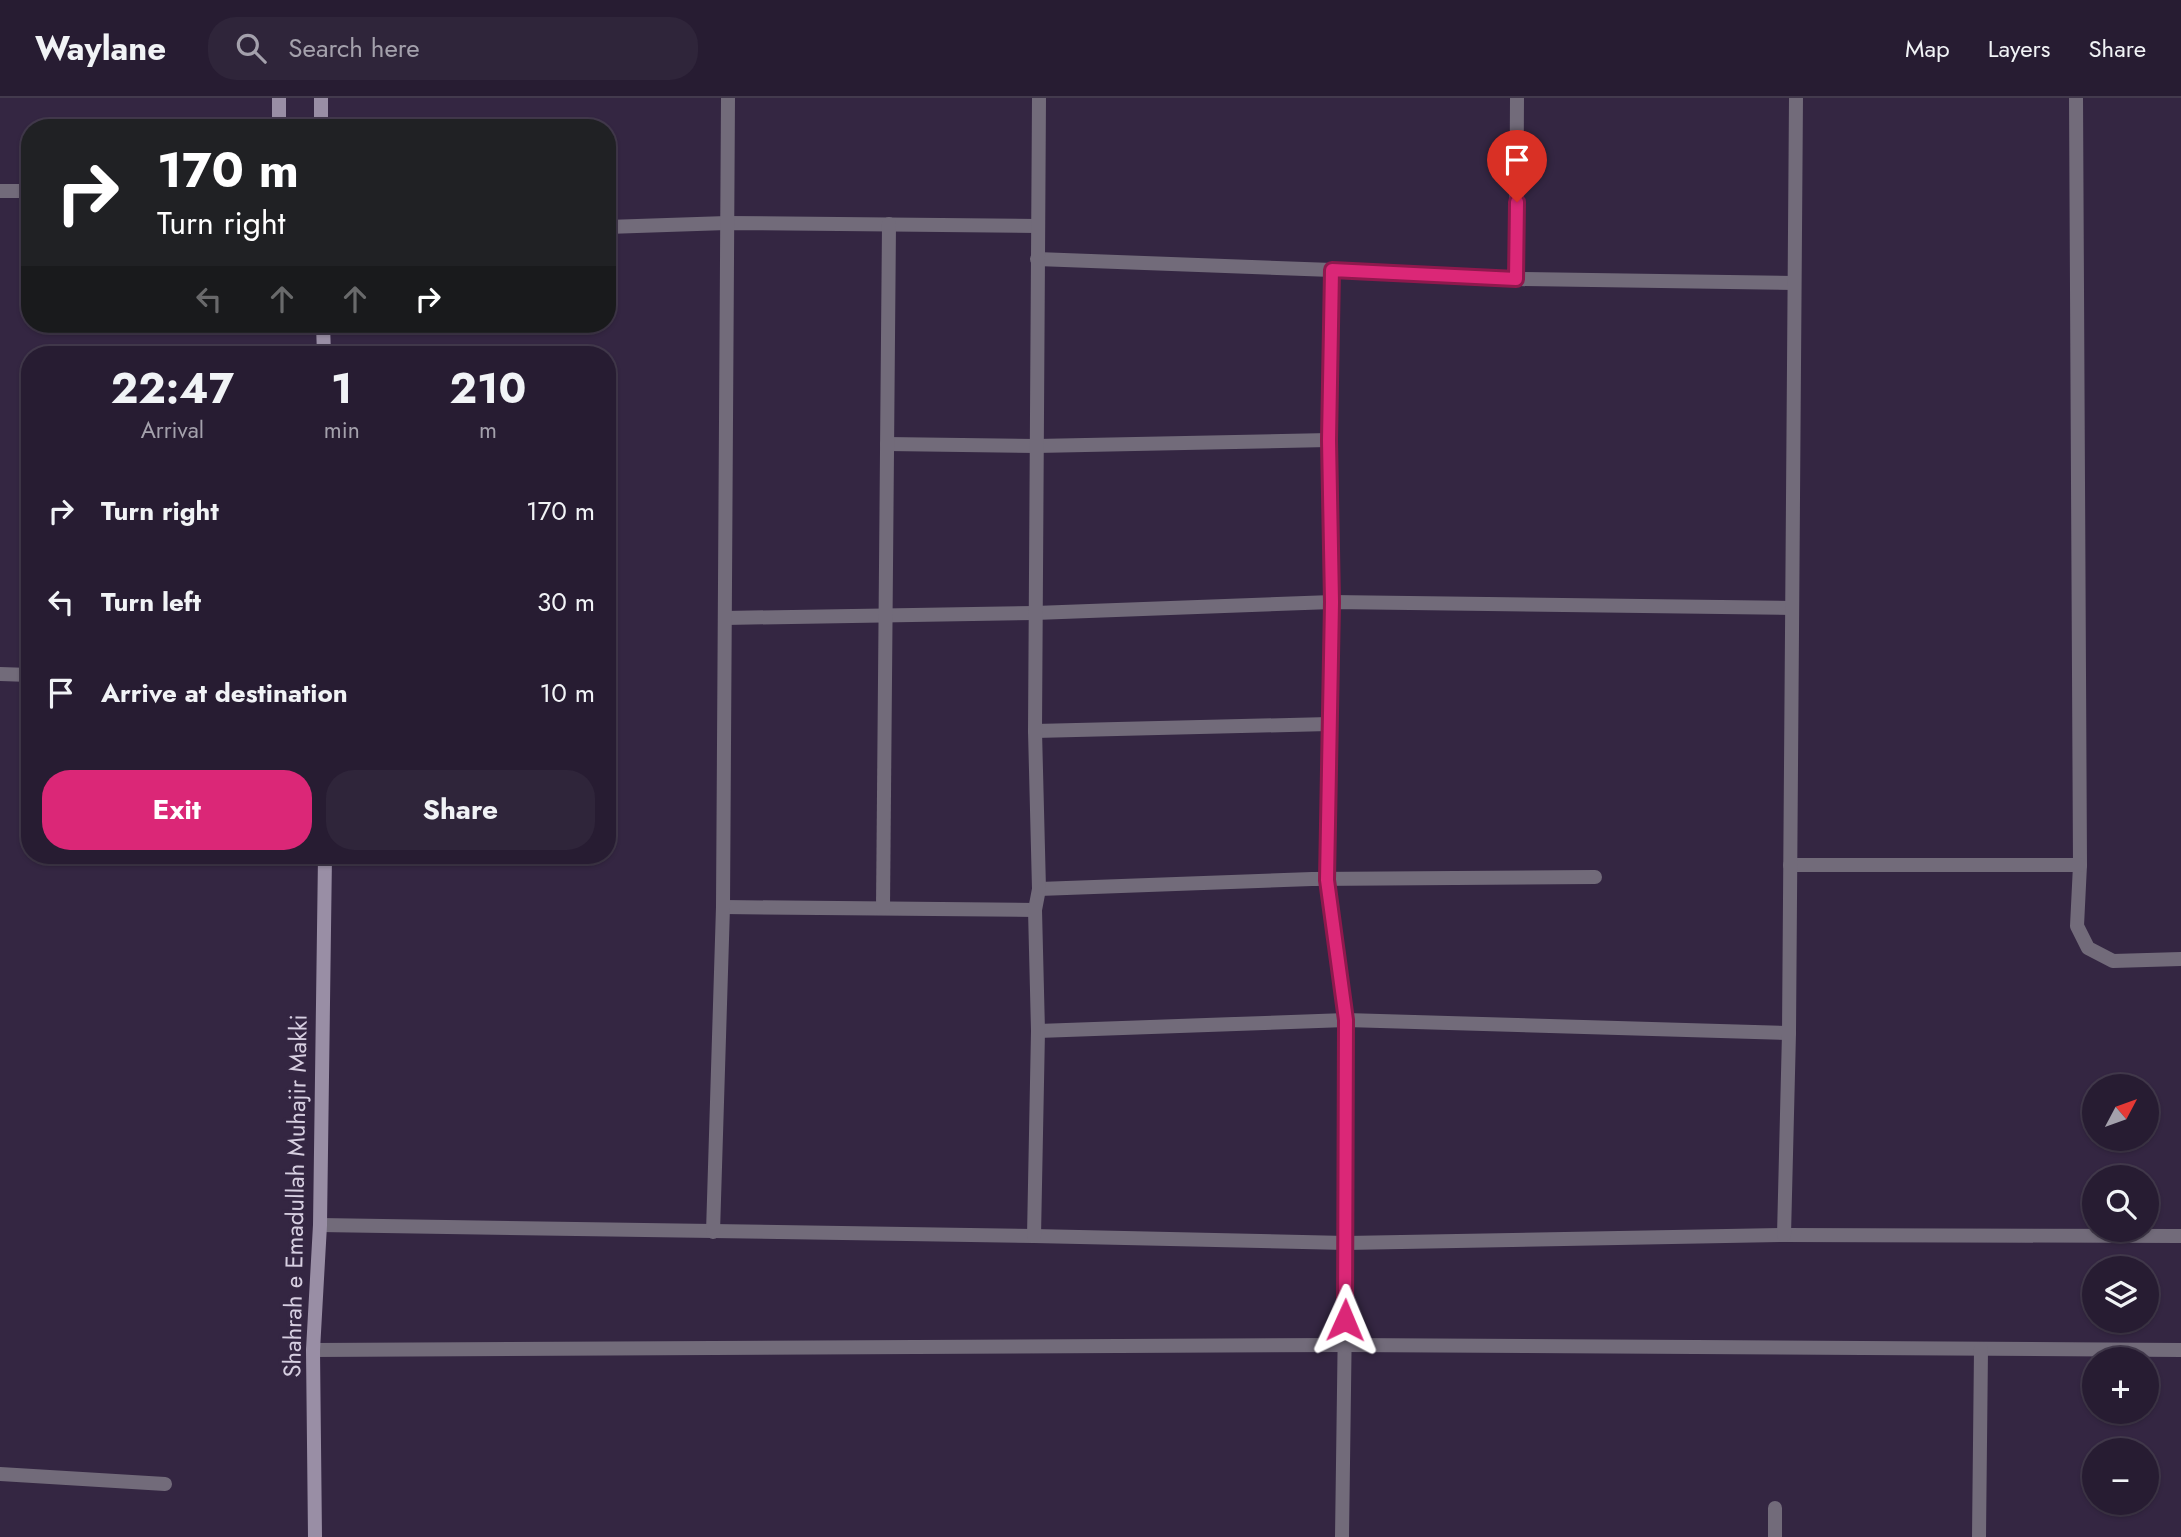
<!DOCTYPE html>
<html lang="en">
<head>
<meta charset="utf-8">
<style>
	:root { --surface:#271c32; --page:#2f253a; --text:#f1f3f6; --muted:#a4a1ac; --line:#433a4d; --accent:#db2777 }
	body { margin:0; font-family:Jost,sans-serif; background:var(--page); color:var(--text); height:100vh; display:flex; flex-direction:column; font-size:26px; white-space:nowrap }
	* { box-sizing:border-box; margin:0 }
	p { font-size:23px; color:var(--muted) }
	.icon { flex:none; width:38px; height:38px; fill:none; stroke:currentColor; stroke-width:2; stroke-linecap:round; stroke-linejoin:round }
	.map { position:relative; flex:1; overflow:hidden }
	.panel { position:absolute; left:21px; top:248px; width:595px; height:518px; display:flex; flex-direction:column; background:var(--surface); border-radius:28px; box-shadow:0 2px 5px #0004,0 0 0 2px var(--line) }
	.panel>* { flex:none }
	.banner { position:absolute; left:21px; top:21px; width:595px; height:214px; border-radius:28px; box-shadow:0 2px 5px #0004,0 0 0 2px var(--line); background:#202124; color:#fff; overflow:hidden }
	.needle { width:46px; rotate:49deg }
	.buttons { position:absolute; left:2082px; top:976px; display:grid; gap:14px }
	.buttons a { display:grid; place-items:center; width:77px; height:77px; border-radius:50%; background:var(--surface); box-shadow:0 2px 5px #0004,0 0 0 2px var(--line); font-size:35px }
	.pin { position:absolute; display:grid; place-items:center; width:60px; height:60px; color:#fff; margin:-72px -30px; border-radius:50% 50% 50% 0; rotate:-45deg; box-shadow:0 0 7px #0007 }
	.pin .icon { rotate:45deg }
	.me { position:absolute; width:77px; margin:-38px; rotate:1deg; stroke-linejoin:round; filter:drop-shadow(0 0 5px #0008) }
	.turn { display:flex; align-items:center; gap:24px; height:147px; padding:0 21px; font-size:32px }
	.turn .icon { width:91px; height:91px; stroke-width:2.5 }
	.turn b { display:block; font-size:49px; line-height:60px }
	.lanes { display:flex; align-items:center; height:66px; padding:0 21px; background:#0003; justify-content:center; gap:35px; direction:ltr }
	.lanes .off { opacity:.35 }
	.eta { display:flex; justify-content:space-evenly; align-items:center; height:119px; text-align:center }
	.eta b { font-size:42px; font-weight:700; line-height:49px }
	.button { display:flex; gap:14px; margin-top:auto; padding:14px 21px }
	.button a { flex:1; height:80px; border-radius:28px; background:var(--accent); color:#fff; font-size:28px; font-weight:700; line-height:80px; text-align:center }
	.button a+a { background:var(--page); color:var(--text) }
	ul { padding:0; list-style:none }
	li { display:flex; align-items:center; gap:21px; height:91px; padding:0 21px }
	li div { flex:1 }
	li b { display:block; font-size:26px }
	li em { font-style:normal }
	header { display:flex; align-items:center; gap:42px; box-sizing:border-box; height:98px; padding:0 35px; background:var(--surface); border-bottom:2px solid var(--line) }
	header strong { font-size:33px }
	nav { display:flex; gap:38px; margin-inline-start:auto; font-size:24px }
	.search { width:490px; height:63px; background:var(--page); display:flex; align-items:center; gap:18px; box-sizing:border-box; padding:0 24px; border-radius:28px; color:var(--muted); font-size:26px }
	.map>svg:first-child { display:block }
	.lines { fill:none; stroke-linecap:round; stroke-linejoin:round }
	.street { stroke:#726b7a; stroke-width:14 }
	.secondary { stroke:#998ea5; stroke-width:14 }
	.route-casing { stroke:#8e194d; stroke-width:18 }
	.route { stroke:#db2777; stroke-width:12 }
	.labels { text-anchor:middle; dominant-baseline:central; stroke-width:7; stroke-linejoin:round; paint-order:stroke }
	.street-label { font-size:24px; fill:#d7cfe1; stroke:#342642 }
</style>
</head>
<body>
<header>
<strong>Waylane</strong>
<div class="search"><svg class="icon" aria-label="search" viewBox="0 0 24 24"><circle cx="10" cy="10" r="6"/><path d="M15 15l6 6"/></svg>Search here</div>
<nav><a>Map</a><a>Layers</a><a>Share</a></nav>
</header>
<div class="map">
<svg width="2181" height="1439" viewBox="0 0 2181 1439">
	<rect width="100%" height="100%" fill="#342642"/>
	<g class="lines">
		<g class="street">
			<path d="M1517,0l-1,181 278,4"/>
			<path d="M2076,0l4,767 -3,61 11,22 25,13 68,-2"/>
			<path d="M0,93h30"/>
			<path d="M607,129l120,-4 310,3"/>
			<path d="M1037,161l295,11 184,9"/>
			<path d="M1332,172l-3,170 3,162 -5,278 19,140v223l-4,294"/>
			<path d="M887,346l149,2 293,-6"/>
			<path d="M725,520l310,-5 297,-11 460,6"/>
			<path d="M0,576l30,1"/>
			<path d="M1035,633l294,-7"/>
			<path d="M1790,767h290"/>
			<path d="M1039,791l273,-10 283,-2"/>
			<path d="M723,809l312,3"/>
			<path d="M883,810l6,-684"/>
			<path d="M1038,933l308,-11 443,13"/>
			<path d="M320,1127l714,11 312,7 438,-8 397,1"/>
			<path d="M713,1134l10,-325 5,-809"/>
			<path d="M1784,1137l5,-202 7,-935"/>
			<path d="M1034,1138l4,-205 -3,-121 4,-21 -4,-158 4,-633"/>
			<path d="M313,1252l1032,-5 836,5"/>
			<path d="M0,1376l165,10"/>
			<path d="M1775,1439v-29"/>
			<path d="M1979,1439l2,-188"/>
		</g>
		<g class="secondary">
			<path d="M279,0v30"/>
			<path d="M321,0v30"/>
			<path d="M323,226l1,31"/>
			<path d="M315,1439l-2,-187 7,-125 5,-369"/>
		</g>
	</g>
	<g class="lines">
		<g class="route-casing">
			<path id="route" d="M1345,1222l1,-300 -19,-140 5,-278 -3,-162 3,-170 184,9 1,-77"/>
		</g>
		<use href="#route" class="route"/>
	</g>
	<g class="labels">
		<g class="street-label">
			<text transform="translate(295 1098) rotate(-89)">Shahrah e Emadullah Muhajir Makki</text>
		</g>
	</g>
</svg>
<div class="buttons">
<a><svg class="needle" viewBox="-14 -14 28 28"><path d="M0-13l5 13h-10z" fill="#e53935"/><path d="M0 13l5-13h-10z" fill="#a4a1ac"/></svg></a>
<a><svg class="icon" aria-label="search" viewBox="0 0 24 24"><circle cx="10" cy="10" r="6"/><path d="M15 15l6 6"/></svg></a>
<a><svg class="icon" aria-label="layers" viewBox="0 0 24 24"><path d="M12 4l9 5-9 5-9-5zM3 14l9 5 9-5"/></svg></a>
<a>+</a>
<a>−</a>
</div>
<div class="pin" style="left:1517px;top:104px;background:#d93025"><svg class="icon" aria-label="arrive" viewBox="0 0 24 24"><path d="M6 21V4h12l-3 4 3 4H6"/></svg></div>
<svg class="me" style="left:1345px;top:1222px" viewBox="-20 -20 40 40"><path d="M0-17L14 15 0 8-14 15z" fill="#db2777" stroke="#fff" stroke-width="4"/></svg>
<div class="banner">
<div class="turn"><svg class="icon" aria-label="right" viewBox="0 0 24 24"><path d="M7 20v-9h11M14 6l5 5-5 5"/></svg><div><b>170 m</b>Turn right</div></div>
<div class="lanes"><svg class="icon off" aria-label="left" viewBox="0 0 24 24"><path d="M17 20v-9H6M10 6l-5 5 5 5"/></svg><svg class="icon off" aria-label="ahead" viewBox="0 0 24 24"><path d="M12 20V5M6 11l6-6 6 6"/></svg><svg class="icon off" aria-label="ahead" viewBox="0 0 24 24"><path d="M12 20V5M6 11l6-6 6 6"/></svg><svg class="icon" aria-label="right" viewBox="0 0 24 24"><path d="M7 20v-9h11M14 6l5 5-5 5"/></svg></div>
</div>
<section class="panel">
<div class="eta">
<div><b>22:47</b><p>Arrival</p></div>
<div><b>1</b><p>min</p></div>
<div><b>210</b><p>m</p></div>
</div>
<ul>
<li><svg class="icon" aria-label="right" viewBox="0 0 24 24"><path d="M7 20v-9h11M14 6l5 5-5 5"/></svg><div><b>Turn right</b></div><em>170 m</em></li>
<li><svg class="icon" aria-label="left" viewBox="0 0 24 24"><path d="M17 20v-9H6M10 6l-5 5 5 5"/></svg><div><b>Turn left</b></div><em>30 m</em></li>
<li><svg class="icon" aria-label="arrive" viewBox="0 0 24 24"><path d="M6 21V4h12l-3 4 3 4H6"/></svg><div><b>Arrive at destination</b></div><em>10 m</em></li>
</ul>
<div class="button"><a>Exit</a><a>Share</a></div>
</section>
</div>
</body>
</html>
